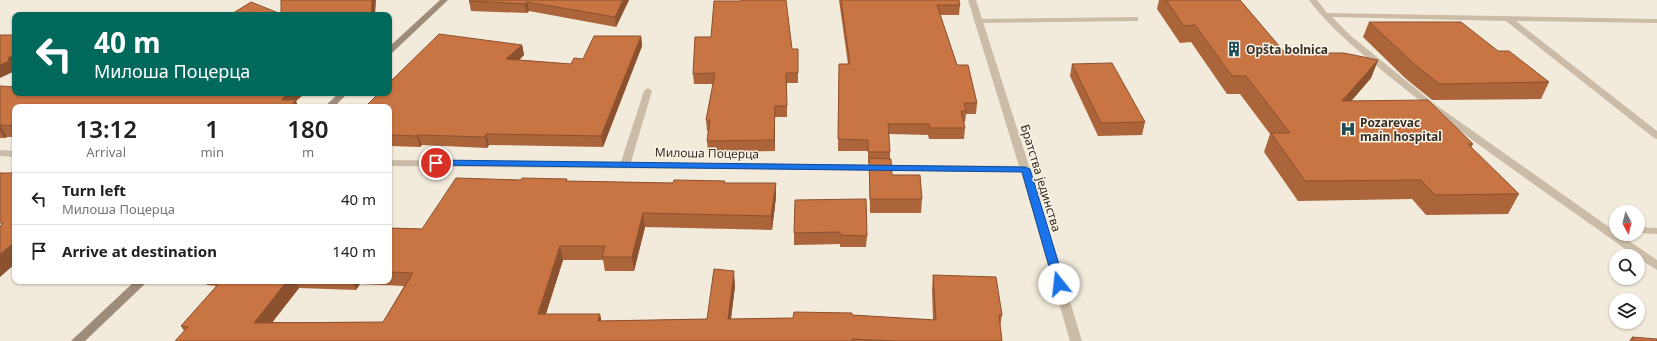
<!DOCTYPE html>
<html lang="en">
<head>
<meta charset="utf-8">
<style>
	:root { --surface:#fff; --page:#f6f6f6; --text:#202124; --muted:#757577; --line:#e0e0e0 }
	body { margin:0; font-family:"Noto Sans",sans-serif; background:var(--page); color:var(--text); height:100vh; display:flex; flex-direction:column; font-size:15px; white-space:nowrap }
	* { box-sizing:border-box; margin:0 }
	p { font-size:13px; color:var(--muted) }
	.icon { flex:none; width:22px; height:22px; fill:none; stroke:currentColor; stroke-width:2; stroke-linecap:round; stroke-linejoin:round }
	.map { position:relative; flex:1; overflow:hidden }
	.panel { position:absolute; left:12px; top:104px; width:380px; height:180px; display:flex; flex-direction:column; background:var(--surface); border-radius:8px; box-shadow:0 1px 3px #0004 }
	.panel>* { flex:none }
	.top-card { position:absolute; left:12px; top:12px; width:380px; height:84px; border-radius:8px; box-shadow:0 1px 3px #0004; background:#00695c; color:#fff; overflow:hidden }
	.needle { width:26px; rotate:173deg }
	.buttons { position:absolute; left:1609px; top:205px; display:grid; gap:8px }
	.buttons a { display:grid; place-items:center; width:36px; height:36px; border-radius:50%; background:var(--surface); box-shadow:0 1px 3px #0004; font-size:20px }
	.pin { position:absolute; display:grid; place-items:center; width:34px; height:34px; color:#fff; margin:-17px; border:2px solid #fff; border-radius:50%; box-shadow:0 1px 4px #0007 }
	.me { position:absolute; width:44px; margin:-22px; rotate:344deg; stroke-linejoin:round; filter:drop-shadow(0 0 3px #0008) }
	.turn { display:flex; align-items:center; gap:14px; height:84px; padding:0 16px; font-size:18px }
	.turn .icon { width:52px; height:52px; stroke-width:2.5 }
	.turn b { display:block; font-size:28px; line-height:34px }
	.eta { display:flex; justify-content:space-evenly; align-items:center; height:68px; text-align:center }
	.eta b { font-size:24px; font-weight:600; line-height:28px }
	ul { padding:0; list-style:none }
	li { display:flex; align-items:center; gap:12px; height:52px; padding:0 16px; border-top:1px solid var(--line) }
	li div { flex:1 }
	li b { display:block; font-size:15px }
	li em { font-style:normal }
	.map>svg:first-child { display:block }
	.lines { fill:none; stroke-linecap:round; stroke-linejoin:round }
	.lane { fill:#cabca6; fill-rule:evenodd }
	.street { fill:#cabca6; fill-rule:evenodd }
	.secondary { fill:#9e8b78; fill-rule:evenodd }
	.wall { fill:#ac643a; fill-rule:evenodd }
	.shaded-wall { fill:#8c512f }
	.building { fill:#c87443; stroke:#8c512f }
	.route { fill:#1a73e8; stroke:#114b97 }
	.labels { text-anchor:middle; dominant-baseline:central; stroke-width:3; stroke-linejoin:round; paint-order:stroke }
	.poi-label { font-size:12px; font-weight:bold; fill:#362e27; stroke:#faf4e7; text-anchor:start }
	.street-label { font-size:12px; fill:#362e27; stroke:#faf4e7 }
</style>
</head>
<body>
<div class="map">
<svg width="1657" height="341" viewBox="0 0 1657 341">
	<rect width="100%" height="100%" fill="#f2eadb"/>
	<g class="lines">
		<g class="lane">
			<path d="M1309,0h8l10,13 330,6v4l-141,-2 141,110v8l-3,-1 -148,-117 -174,-4 19,19 85,69 180,127v2h3l38,26v10l-19,-12v-2h-3c-80,-58 -163,-113 -240,-175 -30,-25 -62,-49 -86,-81z"/>
			<path d="M1135,17h3v4l-160,2 -4,-2 4,-2z"/>
			<path d="M648,88l4,3 -22,74 -5,3 -4,-1 -1,-2 24,-74z"/>
			<path d="M1638,227l19,1v6l-19,-1z"/>
		</g>
		<g class="street">
			<path d="M968,0h8l54,169 52,172h-12l-49,-169 -632,-6v-6l630,6z"/>
			<path d="M0,150l15,1v6l-15,-1z"/>
		</g>
		<g class="secondary">
			<path d="M440,0h8l-56,53h-3v-6z"/>
			<path d="M339,93h9l-14,14h-10z"/>
			<path d="M135,281h13l-63,60h-14z"/>
		</g>
	</g>
	<g class="wall">
		<path d="M470,0h159l-13,27 -87,-16 -2,2 -56,-2 -2,-10z"/>
		<path d="M839,0h120l1,5 -1,10h-19l17,50 20,38 -1,11h-10l-1,8h-1l1,6 -1,11h-35l-1,-4 -39,-1 1,18v7l2,16 30,24 -1,14h-51l-1,-50h-1v-12h-30l1,-87h9z"/>
		<path d="M1159,0h81l45,53 93,7 -7,18 -20,23 122,43 -2,4 48,46 -11,20 -82,1 -14,-16 -114,2 -34,-49 6,-18 -30,-40h-13l-36,-52 -11,1 -23,-34z"/>
		<path d="M741,1l51,48h6v34h-11v34h-12v34l-67,1 -1,-11 1,-10h-1l-1,-11 7,-36h-19l-1,-10 18,-37z"/>
		<path d="M1369,22l129,29 51,31 -8,17 -109,1 -27,-22 -42,-41z"/>
		<path d="M641,36l1,10 -39,101 -114,-2 -2,3 -65,-3 -2,2 -31,-1v-39l133,-62 2,10 -5,5 52,4 12,-5z"/>
		<path d="M1072,64l73,58 -3,13 -44,1 -28,-60z"/>
		<path d="M0,86l15,7 86,2 203,-1 -8,7 2,6h-283v30h-8l-2,1h-5z"/>
		<path d="M567,179v2l106,2h52l51,14 -4,33 -127,-3 -11,44h-29l-2,-11h-40l-17,54h54l1,7 106,-2 28,-33 -4,33 62,-1 59,-3 81,5 -1,-30 1,-15 69,40 -2,11 2,15h-827l9,-10 -3,-5 36,-40 -10,-1 -2,-4h184v-53l33,1 99,-49zM360,284l44,2 -21,36h-111l27,-34 57,2z"/>
		<path d="M866,199l1,37 -1,11h-26v-3l-46,1v-12z"/>
		<path d="M1632,337l25,4h-28z"/>
	</g>
	<g class="shaded-wall">
		<path d="M372,0h4l-1,15h-4z"/>
		<path d="M623,0h6l-13,27 -1,-10z"/>
		<path d="M527,2l2,9 -2,2 -2,-9z"/>
		<path d="M641,36l1,10 -39,101 -2,-11z"/>
		<path d="M522,45l2,10 -15,14 -3,-10z"/>
		<path d="M15,54v14h-1l1,3 -15,7v-13l8,-7z"/>
		<path d="M1378,60l-7,18 -36,42 7,-19z"/>
		<path d="M288,93h15l1,1 -8,7 2,6h-14l-3,-7z"/>
		<path d="M775,106v45l-1,-11z"/>
		<path d="M0,125l7,12 -2,1 -5,-7z"/>
		<path d="M486,134l3,11 -2,3 -2,-11z"/>
		<path d="M418,135l4,10 -2,2 -3,-11z"/>
		<path d="M776,183v14l-4,33 -1,-14z"/>
		<path d="M643,213l2,14 -11,44 -2,-14z"/>
		<path d="M15,242v22l-15,13v-23z"/>
		<path d="M560,246l3,14 -22,69 -3,-15z"/>
		<path d="M734,271l1,15 -6,48 -1,-15z"/>
		<path d="M287,281h9l3,7 -38,49 -7,-14z"/>
		<path d="M353,281h6l1,3 -4,6z"/>
		<path d="M600,314l3,15 -5,-8z"/>
	</g>
	<g class="building">
		<path d="M281,0h91l-1,15h-141l21,-13 30,12z"/>
		<path d="M470,0h153l-8,17 -88,-15 -2,2 -56,-3z"/>
		<path d="M741,0h45l6,49h6v24h-12l1,33h-12l-1,34 -67,1 3,-21h-4l9,-47 -22,1 2,-37h16l3,-36h27z"/>
		<path d="M841,0h118l1,5h-23l20,60h11l9,38h-13l2,8h-5l4,17h-35l-1,-4h-41l2,28h-22v-12l-30,-1 1,-75h11z"/>
		<path d="M1166,0h74l45,53h59l34,7 -36,41 86,-1 45,44h-5l51,50 -84,1 -14,-15 -116,1 -34,-48h19l-44,-57h-14l-37,-51 -11,1z"/>
		<path d="M1369,22h92l37,29h11l40,31 -110,2 -27,-22z"/>
		<path d="M439,34l83,11 -16,14 65,5 3,-6 9,1 11,-23h47l-40,100 -115,-2 -1,3 -67,-2 -1,1 -28,-1v-28h-24l14,-14h10v-10z"/>
		<path d="M0,35h15v19l-7,4 1,3 -9,4z"/>
		<path d="M1112,63l33,59 -44,1 -29,-59z"/>
		<path d="M0,86l15,1v6h50l36,2 4,-2h183l-7,7h15l-7,7h-274v19l-15,-1z"/>
		<path d="M869,158l22,1 1,16h28l2,24h-52z"/>
		<path d="M0,173h15v69l-15,12v-28l3,-3h-3z"/>
		<path d="M456,178l65,2 1,-2 45,1 -1,2 107,2 1,-3 51,1 -1,2h52l-5,33 -128,-3 -11,44h-30l3,-11h-45l-22,68h62l-2,7 109,-2 7,-50 20,2 -6,48 65,-1 1,-6 58,1v2l84,5 -3,-45 63,2 6,38h-3l3,26h-108l-42,-2v2h-677l13,-14 -7,-1 40,-45h66l-33,42 129,-1 30,-49 -24,-1v-44l33,1z"/>
		<path d="M866,199l1,37 -27,-1v-3l-46,1 1,-33z"/>
		<path d="M1632,337l25,2v2h-22z"/>
	</g>
	<path class="route" d="M436,160l589,7 5,2 35,115 -6,3 -5,-3 -32,-112 -589,-7v-4z"/>
	<defs>
		<g id="building-bare" transform="scale(1.2)"><path d="M-4-6H4V6H1V3H-1V6H-4ZM-2.5-4.3h1.7v1.8h-1.7ZM.8-4.3h1.7v1.8H.8ZM-2.5-1h1.7V.8h-1.7ZM.8-1h1.7V.8H.8Z" fill="#1c4d59" stroke="#faf4e7" stroke-width="2.5" paint-order="stroke"/></g>
		<g id="hospital-bare" transform="scale(1.2)"><path d="M-5-5h3v3.5h4V-5h3V5h-3V1.5h-4V5h-3Z" fill="#1c4d59" stroke="#faf4e7" stroke-width="2.5" paint-order="stroke"/></g>
	</defs>
	<g fill-rule="evenodd">
		<use href="#building-bare" x="1234" y="49"/>
		<use href="#hospital-bare" x="1348" y="129"/>
	</g>
	<g class="labels">
		<g class="poi-label">
			<text x="1246" y="49">Opšta bolnica</text>
			<text x="1360" y="122">Pozarevac<tspan x="1360" dy="14">main hospital</tspan></text>
		</g>
		<g class="street-label">
			<text transform="translate(707 153) rotate(1)">Милоша Поцерца</text>
			<text transform="translate(1041 178) rotate(73)">Братства јединства</text>
		</g>
	</g>
</svg>
<div class="buttons">
<a><svg class="needle" viewBox="-14 -14 28 28"><path d="M0-13l5 13h-10z" fill="#e53935"/><path d="M0 13l5-13h-10z" fill="#757577"/></svg></a>
<a><svg class="icon" aria-label="search" viewBox="0 0 24 24"><circle cx="10" cy="10" r="6"/><path d="M15 15l6 6"/></svg></a>
<a><svg class="icon" aria-label="layers" viewBox="0 0 24 24"><path d="M12 4l9 5-9 5-9-5zM3 14l9 5 9-5"/></svg></a>
</div>
<div class="pin" style="left:436px;top:163px;background:#d93025"><svg class="icon" aria-label="arrive" viewBox="0 0 24 24"><path d="M6 21V4h12l-3 4 3 4H6"/></svg></div>
<svg class="me" style="left:1059px;top:284px" viewBox="-20 -20 40 40"><circle r="19" fill="#fff"/><path d="M0-13L10 11 0 6-10 11z" fill="#1a73e8"/></svg>
<div class="top-card">
<div class="turn"><svg class="icon" aria-label="left" viewBox="0 0 24 24"><path d="M17 20v-9H6M10 6l-5 5 5 5"/></svg><div><b>40 m</b>Милоша Поцерца</div></div>
</div>
<section class="panel">
<div class="eta">
<div><b>13:12</b><p>Arrival</p></div>
<div><b>1</b><p>min</p></div>
<div><b>180</b><p>m</p></div>
</div>
<ul>
<li><svg class="icon" aria-label="left" viewBox="0 0 24 24"><path d="M17 20v-9H6M10 6l-5 5 5 5"/></svg><div><b>Turn left</b><p>Милоша Поцерца</p></div><em>40 m</em></li>
<li><svg class="icon" aria-label="arrive" viewBox="0 0 24 24"><path d="M6 21V4h12l-3 4 3 4H6"/></svg><div><b>Arrive at destination</b></div><em>140 m</em></li>
</ul>
</section>
</div>
</body>
</html>
